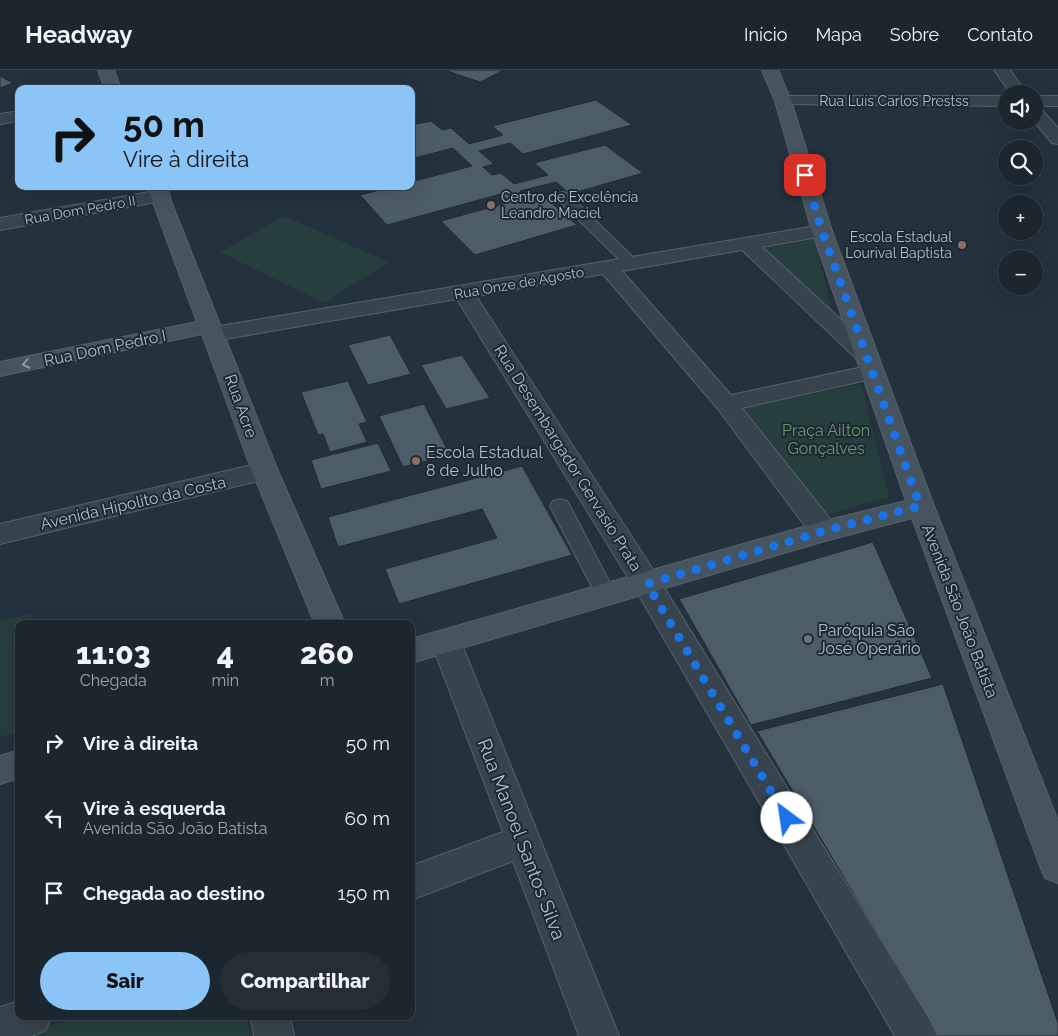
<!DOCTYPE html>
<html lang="pt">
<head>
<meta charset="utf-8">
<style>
	:root { --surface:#1b262e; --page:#242e36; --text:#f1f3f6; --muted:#a0a5aa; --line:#39434a; --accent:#8bc4f6 }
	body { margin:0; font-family:Raleway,sans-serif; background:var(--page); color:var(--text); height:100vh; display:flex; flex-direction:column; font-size:19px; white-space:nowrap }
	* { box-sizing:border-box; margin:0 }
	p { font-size:16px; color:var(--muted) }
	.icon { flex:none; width:28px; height:28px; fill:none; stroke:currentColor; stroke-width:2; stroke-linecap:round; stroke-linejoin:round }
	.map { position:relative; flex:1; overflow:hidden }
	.side { position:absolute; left:15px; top:550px; width:400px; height:400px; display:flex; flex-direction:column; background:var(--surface); border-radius:10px; box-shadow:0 5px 20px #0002,0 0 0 1px var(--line) }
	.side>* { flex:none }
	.guide { position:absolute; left:15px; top:15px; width:400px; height:105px; border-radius:10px; box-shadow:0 5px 20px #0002,0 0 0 1px var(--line); background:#8bc4f6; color:#111; overflow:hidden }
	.buttons { position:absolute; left:998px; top:15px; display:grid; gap:10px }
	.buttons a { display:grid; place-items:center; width:45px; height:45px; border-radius:50%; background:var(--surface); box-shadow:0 5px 20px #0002,0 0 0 1px var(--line); font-size:25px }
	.pin { position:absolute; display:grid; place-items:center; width:42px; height:42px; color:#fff; margin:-21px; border-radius:10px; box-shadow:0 2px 8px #0006 }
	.me { position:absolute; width:55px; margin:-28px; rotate:329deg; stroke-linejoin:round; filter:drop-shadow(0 0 4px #0008) }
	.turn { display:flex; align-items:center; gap:18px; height:105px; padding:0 25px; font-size:22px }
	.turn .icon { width:65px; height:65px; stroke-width:2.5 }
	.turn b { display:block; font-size:35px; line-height:42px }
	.eta { display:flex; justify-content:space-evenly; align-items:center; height:85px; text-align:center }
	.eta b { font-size:30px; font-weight:800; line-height:35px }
	.button { display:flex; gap:10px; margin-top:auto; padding:10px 25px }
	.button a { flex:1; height:58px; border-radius:30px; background:var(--accent); color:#111; font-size:20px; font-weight:800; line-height:58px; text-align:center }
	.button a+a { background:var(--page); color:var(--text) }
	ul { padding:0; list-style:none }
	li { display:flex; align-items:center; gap:15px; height:75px; padding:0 25px }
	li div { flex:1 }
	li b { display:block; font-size:19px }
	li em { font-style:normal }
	header { display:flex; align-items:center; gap:30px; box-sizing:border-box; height:70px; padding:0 25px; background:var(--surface); border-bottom:1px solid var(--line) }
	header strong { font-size:24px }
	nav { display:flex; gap:28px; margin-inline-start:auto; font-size:18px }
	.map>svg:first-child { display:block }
	.green { fill:#263e3d }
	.building { fill:#4d5d68; stroke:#1f2b34 }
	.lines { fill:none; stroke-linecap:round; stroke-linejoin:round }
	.lane-casing { stroke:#56626b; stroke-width:2 }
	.street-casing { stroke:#56626b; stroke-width:2 }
	.secondary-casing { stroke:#56626b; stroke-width:2 }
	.lane { fill:#38444d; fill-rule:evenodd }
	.street { fill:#38444d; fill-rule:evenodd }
	.secondary { fill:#465460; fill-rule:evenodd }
	.oneway { stroke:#8e9aa4 }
	.route { stroke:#1a73e8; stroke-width:9; stroke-dasharray:0 16.2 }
	.education-dot { fill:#8d6e63; stroke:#1d2932; stroke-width:2 }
	.worship-dot { fill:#6b7280; stroke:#1d2932; stroke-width:2 }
	.labels { text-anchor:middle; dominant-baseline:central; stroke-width:4; stroke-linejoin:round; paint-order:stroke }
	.far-street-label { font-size:14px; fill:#b4bfc8; stroke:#1d2932 }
	.far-poi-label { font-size:14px; fill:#b4bfc8; stroke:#1d2932; text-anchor:start }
	.street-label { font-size:16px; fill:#b4bfc8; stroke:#1d2932 }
	.park-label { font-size:16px; fill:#6b996f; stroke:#1d2932 }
	.poi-label { font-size:16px; fill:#b4bfc8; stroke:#1d2932; text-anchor:start }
	.near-street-label { font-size:19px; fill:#b4bfc8; stroke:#1d2932 }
</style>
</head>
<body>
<header>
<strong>Headway</strong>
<nav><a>Início</a><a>Mapa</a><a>Sobre</a><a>Contato</a></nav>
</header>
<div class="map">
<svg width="1058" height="966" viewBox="0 0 1058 966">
	<rect width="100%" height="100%" fill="#24323d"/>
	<g class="green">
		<path d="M284,146l105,46 -65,41 -104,-51z"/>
		<path d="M815,169l19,81 -72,-71z"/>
		<path d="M861,314l28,113 -63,18 -83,-108z"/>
		<path d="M30,544l2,10h-13v108l-19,5v-116z"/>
		<path d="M76,946h171l4,20h-228z"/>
	</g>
	<g class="building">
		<path d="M444,0h60l-24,12z"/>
		<path d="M0,6l13,7 -13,5z"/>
		<path d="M596,30l36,25 -109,29 -13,-11 -31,8 15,13 -11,3 9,8 9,-2 13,11 34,-9 -14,-12 71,-18 38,28 -73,21 -14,-12 -36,9 7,7 14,-4 36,31 -102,30 -34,-34 69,-19 -9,-8 -114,31 -27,-30 35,-9h16v-4l61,-16 -19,-18 -42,11v-34l20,-4 11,9 9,-2 18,16 34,-9 -11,-9z"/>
		<path d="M390,265l21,39 -43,11 -20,-40z"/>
		<path d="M462,285l28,43 -44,11 -25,-44z"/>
		<path d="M348,311l19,41 -8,2 8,18 -37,10 -7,-18 -5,1 -17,-43z"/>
		<path d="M424,334l26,51 -47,12 -24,-51z"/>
		<path d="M378,373l13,28 -70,18 -10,-29z"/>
		<path d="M522,396l50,89 -173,49 -14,-35 112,-31 -15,-29 -144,38 -10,-30z"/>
		<path d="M873,472l59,136 -181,47 -72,-126z"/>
		<path d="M943,614l115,339v13h-120l-181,-305z"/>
	</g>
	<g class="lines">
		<g class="lane-casing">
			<g id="lane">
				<path d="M562,122l5,1 70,68 2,3 -2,3h-10l-70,-68 -2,-3z"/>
				<path d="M560,429l7,2 3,5 46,89 -3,6 -7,2 -7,-2 -3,-6 -46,-89 3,-5z"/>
			</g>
		</g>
		<g class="street-casing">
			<g id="street">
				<path d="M994,0h16l17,24h-16z"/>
				<path d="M783,26h223v10l-229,-2 -2,-3 2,-3z"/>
				<rect x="1034" y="26" width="24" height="10"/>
				<path d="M1034,36l6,2 18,20v16l-6,-1 -18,-22z"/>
				<path d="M19,41v10l-19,3v-10z"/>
				<path d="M161,120l7,2 2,4 -2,4 -168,30v-12z"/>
				<path d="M822,155l7,2 3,4 -3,4 -67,12 113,104 3,5 -3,5 -8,2 -8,-2 -117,-111 -120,21 109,124 141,-30 8,2 3,5 -3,5 -138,31 92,116 3,7 -3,7 -10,3 -10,-3 -96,-129 -115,-135 -127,22 181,280 274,446 6,14h-42l-258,-444 -180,-293 -243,42 -8,-2 -3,-5 3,-5 8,-2z"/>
				<path d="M265,392l9,3 4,6 -4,6 -274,67v-20z"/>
				<path d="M446,560l11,4 4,8 158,394h-40l-66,-175 -102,39v-34l92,-34 -72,-190 4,-8z"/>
				<path d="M19,931v15h32l-5,14 -15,6h-31v-29z"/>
				<path d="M250,946h40l4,20h-40z"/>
			</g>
		</g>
		<g class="secondary-casing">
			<g id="secondary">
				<path d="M98,0h16l7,19h-16z"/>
				<path d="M762,0h16l13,31 41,130 102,275 124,315v62l-13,-5 -5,-12 -128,-348 -87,23 -414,122v-24l413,-118 82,-20 -94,-270 -37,-130z"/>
				<path d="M147,116h18l113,285 67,153h-30l-63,-153 -50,-137 -202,42v-14l197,-40z"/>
				<path d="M19,680v28l-19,6v-28z"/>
			</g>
		</g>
		<use href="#lane" class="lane"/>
		<use href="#street" class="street"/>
		<use href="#secondary" class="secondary"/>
	</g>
	<defs><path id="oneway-chevron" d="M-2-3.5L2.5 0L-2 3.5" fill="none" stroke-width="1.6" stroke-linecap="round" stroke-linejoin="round" transform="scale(1.25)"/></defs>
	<use class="oneway" href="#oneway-chevron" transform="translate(26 294) rotate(168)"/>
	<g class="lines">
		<path class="route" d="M787,748l-140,-234 177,-53 96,-25 -98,-275 -17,-56"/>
	</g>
	<g class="education-dot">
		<circle cx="491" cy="135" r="5"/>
		<circle cx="962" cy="175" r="5"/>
		<circle cx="416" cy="391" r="5"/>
	</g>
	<circle class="worship-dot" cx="808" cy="569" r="5"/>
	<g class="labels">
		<g class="far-street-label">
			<text x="894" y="31">Rua Luís Carlos Prestss</text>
			<text transform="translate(80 140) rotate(-10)">Rua Dom Pedro II</text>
			<text transform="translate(519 213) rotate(-10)">Rua Onze de Agosto</text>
		</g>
		<g class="far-poi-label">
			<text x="501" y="127">Centro de Excelência<tspan x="501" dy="16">Leandro Maciel</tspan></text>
			<text x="952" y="167" text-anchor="end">Escola Estadual<tspan x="952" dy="16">Lourival Baptista</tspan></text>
		</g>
		<g class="street-label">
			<text transform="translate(105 278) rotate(-12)">Rua Dom Pedro I</text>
			<text transform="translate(241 336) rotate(70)">Rua Acre</text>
			<text transform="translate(568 388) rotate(58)">Rua Desembargador Gervasio Prata</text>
			<text transform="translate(133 433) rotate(-13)">Avenida Hipolito da Costa</text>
			<text transform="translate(960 541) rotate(69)">Avenida São João Batista</text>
		</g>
		<g class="park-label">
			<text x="826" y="360">Praça Ailton<tspan x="826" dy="18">Gonçalves</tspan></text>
		</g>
		<g class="poi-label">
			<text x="426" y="382">Escola Estadual<tspan x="426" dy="18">8 de Julho</tspan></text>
			<text x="818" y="560">Paróquia São<tspan x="818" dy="18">José Operário</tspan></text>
		</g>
		<g class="near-street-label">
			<text transform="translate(522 769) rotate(69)">Rua Manoel Santos Silva</text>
		</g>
	</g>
</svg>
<div class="buttons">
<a><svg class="icon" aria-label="sound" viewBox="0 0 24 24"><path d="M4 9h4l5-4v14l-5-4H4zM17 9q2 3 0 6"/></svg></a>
<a><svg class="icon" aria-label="search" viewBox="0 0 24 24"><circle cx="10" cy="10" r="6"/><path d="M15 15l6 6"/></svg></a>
<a>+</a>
<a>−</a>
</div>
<div class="pin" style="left:805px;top:105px;background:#d93025"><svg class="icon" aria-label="arrive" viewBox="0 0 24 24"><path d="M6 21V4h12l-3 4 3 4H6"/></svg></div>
<svg class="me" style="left:787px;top:748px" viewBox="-20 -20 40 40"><circle r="19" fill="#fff"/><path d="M0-13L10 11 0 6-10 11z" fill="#1a73e8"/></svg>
<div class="guide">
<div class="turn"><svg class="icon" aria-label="right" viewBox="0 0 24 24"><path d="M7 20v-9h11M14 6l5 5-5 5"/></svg><div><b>50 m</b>Vire à direita</div></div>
</div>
<section class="side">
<div class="eta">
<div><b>11:03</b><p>Chegada</p></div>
<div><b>4</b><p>min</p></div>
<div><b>260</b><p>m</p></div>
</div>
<ul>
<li><svg class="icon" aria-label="right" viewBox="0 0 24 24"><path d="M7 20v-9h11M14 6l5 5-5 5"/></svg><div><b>Vire à direita</b></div><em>50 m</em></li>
<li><svg class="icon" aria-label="left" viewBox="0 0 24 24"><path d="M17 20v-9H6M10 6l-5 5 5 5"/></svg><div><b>Vire à esquerda</b><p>Avenida São João Batista</p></div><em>60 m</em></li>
<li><svg class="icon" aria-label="arrive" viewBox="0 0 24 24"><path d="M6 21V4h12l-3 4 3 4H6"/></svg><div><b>Chegada ao destino</b></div><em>150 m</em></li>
</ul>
<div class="button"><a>Sair</a><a>Compartilhar</a></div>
</section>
</div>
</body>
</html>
